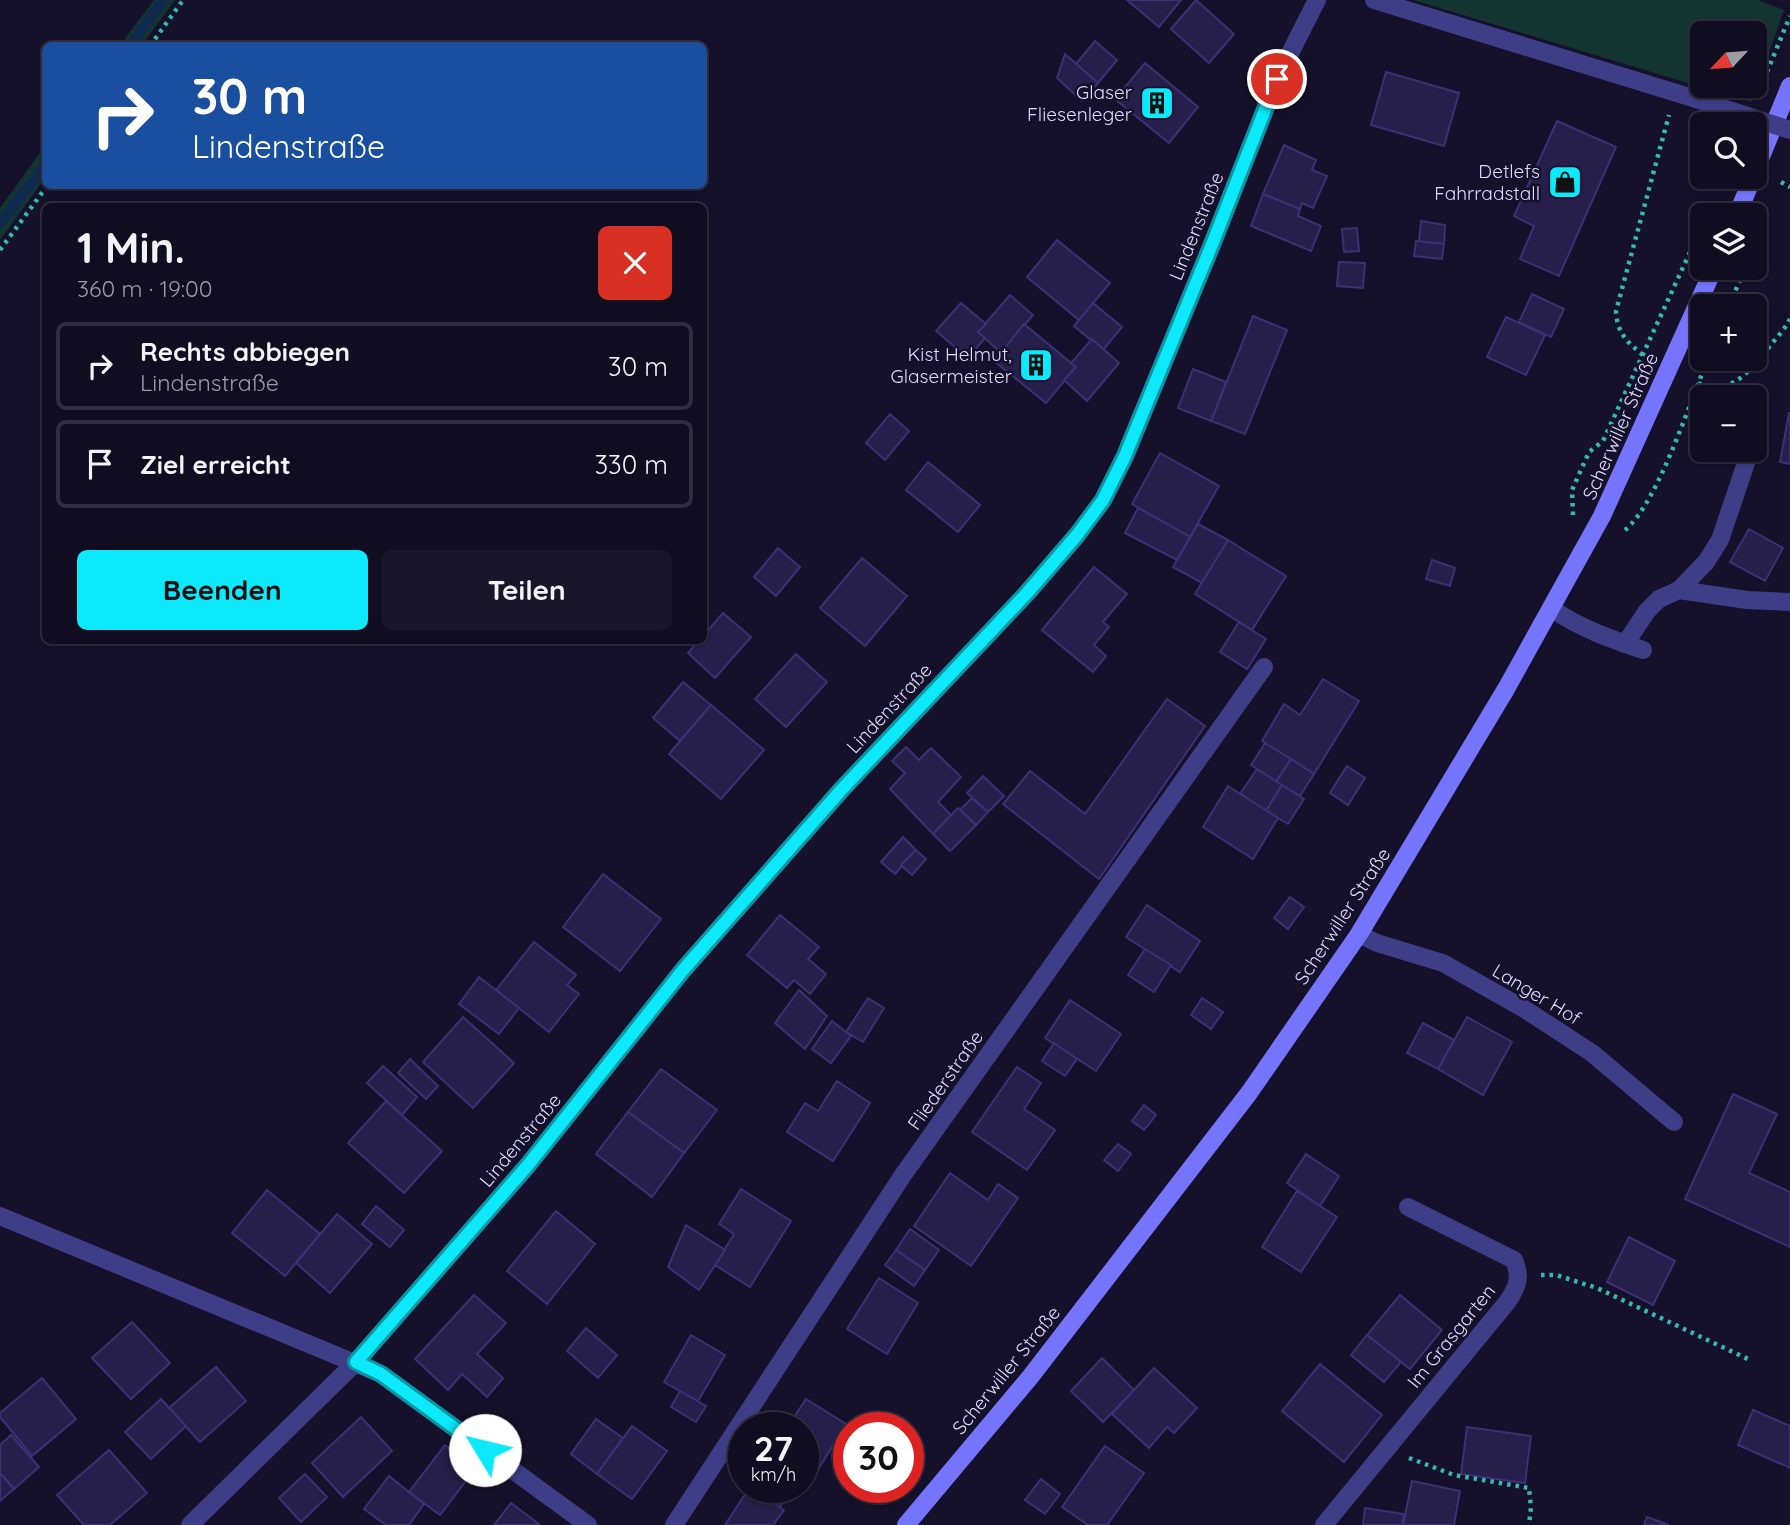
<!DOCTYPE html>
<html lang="de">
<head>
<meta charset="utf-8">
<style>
	:root { --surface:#100d20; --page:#191629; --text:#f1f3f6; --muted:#9c9ca5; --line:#302d3e; --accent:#0be9fa }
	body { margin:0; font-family:Quicksand,sans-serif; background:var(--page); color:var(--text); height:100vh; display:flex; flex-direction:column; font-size:26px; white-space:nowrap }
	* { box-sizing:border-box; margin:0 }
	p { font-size:23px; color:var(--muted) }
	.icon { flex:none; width:38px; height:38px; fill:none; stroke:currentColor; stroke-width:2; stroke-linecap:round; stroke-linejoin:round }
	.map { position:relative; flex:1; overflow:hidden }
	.details { position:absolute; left:42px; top:203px; width:665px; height:441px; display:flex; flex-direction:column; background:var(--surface); border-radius:10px; box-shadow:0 2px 5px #0004,0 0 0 2px var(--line) }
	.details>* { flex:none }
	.guide { position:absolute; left:42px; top:42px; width:665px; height:147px; border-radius:10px; box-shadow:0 2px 5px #0004,0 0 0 2px var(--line); background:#1a4fa0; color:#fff; overflow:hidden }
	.needle { width:46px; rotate:244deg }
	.buttons { position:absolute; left:1690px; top:21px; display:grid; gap:14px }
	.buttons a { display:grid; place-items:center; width:77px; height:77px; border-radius:10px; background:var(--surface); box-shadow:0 2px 5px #0004,0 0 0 2px var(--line); font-size:35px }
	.speed { position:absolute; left:728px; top:1412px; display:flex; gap:14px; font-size:35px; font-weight:700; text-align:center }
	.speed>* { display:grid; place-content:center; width:91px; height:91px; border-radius:50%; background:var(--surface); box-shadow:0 2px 5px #0004,0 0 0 2px var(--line); line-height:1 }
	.speed small { font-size:18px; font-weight:400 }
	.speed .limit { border:10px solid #d22; background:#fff; color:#111 }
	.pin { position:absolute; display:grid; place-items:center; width:60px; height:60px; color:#fff; margin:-30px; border:4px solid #fff; border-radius:50%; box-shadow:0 2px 7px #0007 }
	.me { position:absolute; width:77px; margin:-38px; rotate:306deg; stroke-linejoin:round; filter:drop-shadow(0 0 5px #0008) }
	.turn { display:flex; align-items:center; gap:24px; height:147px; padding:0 35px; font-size:32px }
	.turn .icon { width:91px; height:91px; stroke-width:2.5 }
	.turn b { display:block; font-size:49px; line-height:60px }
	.round { display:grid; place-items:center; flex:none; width:74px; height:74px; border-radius:10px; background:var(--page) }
	.overview { display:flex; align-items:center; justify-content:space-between; height:119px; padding:0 35px }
	h1 { font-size:42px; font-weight:800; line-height:52px }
	.action { display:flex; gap:14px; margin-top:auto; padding:14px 35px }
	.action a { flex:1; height:80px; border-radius:10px; background:var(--accent); color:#111; font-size:28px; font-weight:800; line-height:80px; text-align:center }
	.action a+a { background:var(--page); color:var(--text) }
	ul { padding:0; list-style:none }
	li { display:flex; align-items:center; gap:21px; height:88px; margin:0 14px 10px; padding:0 21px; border:4px solid var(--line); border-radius:10px }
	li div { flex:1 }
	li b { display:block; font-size:26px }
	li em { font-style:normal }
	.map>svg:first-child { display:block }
	.green { fill:#143432; fill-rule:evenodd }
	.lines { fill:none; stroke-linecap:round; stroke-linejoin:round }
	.stream { stroke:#102a4f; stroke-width:10 }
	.building { fill:#261e4b; stroke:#3c3076; stroke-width:2 }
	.path { stroke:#33baae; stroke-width:4.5; stroke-dasharray:3.5 5; stroke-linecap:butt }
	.lane { stroke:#3e3e88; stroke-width:18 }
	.street { stroke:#3e3e88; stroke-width:18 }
	.secondary { stroke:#7475fc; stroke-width:18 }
	.street-bridge { stroke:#3e3e88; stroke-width:18 }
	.route-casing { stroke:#0797a2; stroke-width:18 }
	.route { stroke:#0be9fa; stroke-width:12 }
	.labels { text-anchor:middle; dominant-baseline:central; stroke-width:5; stroke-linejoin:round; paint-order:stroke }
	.poi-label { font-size:19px; fill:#dedbfe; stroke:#15112a; text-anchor:end }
	.street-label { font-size:19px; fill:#dedbfe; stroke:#15112a }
</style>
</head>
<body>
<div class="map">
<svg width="1790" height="1525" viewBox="0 0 1790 1525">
	<rect width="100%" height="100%" fill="#15112a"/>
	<g class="green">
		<path d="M154,0h21l-33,45h-22z"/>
		<path d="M1413,0h345l26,10 -33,92zM1703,33h52v53h-52z"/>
		<path d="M45,146v32l-45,62v-32z"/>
	</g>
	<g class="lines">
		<g class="stream">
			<path d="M130,46l33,-46"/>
			<path d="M0,223l46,-59"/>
		</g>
	</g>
	<g class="building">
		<path d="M1127,0h54l-22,27z"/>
		<path d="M1196,0l38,34 -25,29 -38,-34z"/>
		<path d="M1095,41l22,19 -19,23 -22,-19z"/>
		<path d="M1065,54l33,29 -16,18 -25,-23z"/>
		<path d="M1145,63l53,44 -29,36 -54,-44z"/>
		<path d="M1386,72l73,21 -15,53 -73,-21z"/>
		<path d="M1557,121l59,26 -57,129 -39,-17 14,-33 -20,-10z"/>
		<path d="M1284,145l32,15 -4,10 15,6 -14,32 -11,-5 -2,6 -37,-15z"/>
		<path d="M1263,194l37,15 -2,7 23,10 -10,25 -60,-25z"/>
		<path d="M1421,221l24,4 -1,19 -25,-2z"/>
		<path d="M1357,228l2,23 -15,1 -2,-23z"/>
		<path d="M1057,240l53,43 -31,37 -52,-43z"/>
		<path d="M1416,241l28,3 -2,15 -28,-3z"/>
		<path d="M1339,262l26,1 -2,25 -26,-2z"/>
		<path d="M1532,294l32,15 -13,28 -32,-15z"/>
		<path d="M1010,295l23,20 -32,38 -23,-21z"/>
		<path d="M961,303l25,21 -8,8 7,6 -17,20 -32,-27z"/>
		<path d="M1093,303l29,24 -19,23 -29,-24z"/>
		<path d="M1253,316l34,14 -42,104 -34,-13z"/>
		<path d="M1506,317l39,18 -19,40 -39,-18z"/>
		<path d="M1024,324l52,43 -30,36 -52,-42z"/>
		<path d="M1092,339l27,24 -32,38 -23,-21 12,-13 -5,-4z"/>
		<path d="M1193,369l33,13 -15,39 -33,-13z"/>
		<path d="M1789,413h1v51l-10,-2z"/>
		<path d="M890,414l19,17 -24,29 -19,-17z"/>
		<path d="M1160,453l59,33 -29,51 -58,-33z"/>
		<path d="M928,462l52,43 -22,27 -52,-42z"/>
		<path d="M1138,508l52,29 -13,23 -52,-27z"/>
		<path d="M1198,524l30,16 -26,43 -29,-16z"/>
		<path d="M1749,529l34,19 -18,33 -35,-19z"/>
		<path d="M1228,540l58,36 -34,54 -57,-36z"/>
		<path d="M778,548l22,19 -24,29 -22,-19z"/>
		<path d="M862,558l45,38 -42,50 -45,-38z"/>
		<path d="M1432,560l23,8 -5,18 -24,-7z"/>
		<path d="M1094,567l33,27 -24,28 6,5 -15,18 12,11 -13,16 -51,-42z"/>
		<path d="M723,613l28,24 -36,41 -27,-25 11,-13h5v-5z"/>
		<path d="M1239,622l27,17 -19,30 -27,-17z"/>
		<path d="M796,654l31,28 -41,45 -31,-28z"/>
		<path d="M1323,679l36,22 -45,73 -52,-33 22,-37 16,11z"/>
		<path d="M683,682l28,23 -31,36 -27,-23z"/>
		<path d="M1167,699l38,27 -106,153 -96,-75 27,-33 55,43z"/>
		<path d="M711,705l53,45 -43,49 -52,-45z"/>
		<path d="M1265,743l26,16 -15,23 -25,-17z"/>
		<path d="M906,747l13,13 12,-12 30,29 -23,25 13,13 -18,19 -43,-45 15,-16 -13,-12z"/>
		<path d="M1291,759l23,15 -14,22 -24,-14z"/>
		<path d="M1347,766l18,12 -17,27 -18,-12z"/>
		<path d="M1257,769l25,16 -16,26 -26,-17z"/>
		<path d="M983,776l21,20 -16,16 -21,-19z"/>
		<path d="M1282,785l22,14 -16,25 -22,-13z"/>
		<path d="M1228,786l50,32 -25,41 -50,-32z"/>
		<path d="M972,798l16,14 -12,13 -16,-15z"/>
		<path d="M958,808l18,17 -26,26 -17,-17z"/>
		<path d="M903,837l13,13 -21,24 -14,-12z"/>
		<path d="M916,850l10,9 -14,16 -11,-10z"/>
		<path d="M603,874l58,45 -41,52 -57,-44z"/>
		<path d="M1290,897l14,10 -16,22 -14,-11z"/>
		<path d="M1147,905l53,36 -20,31 -54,-35z"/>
		<path d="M780,915l39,32 -11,12 18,15 -16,20 -16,-14 -7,8 -40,-33z"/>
		<path d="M534,942l42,33 -9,10 12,9 -30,38 -53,-42z"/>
		<path d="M1145,949l26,16 -17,27 -26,-17z"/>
		<path d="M479,977l40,31 -20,26 -40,-30z"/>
		<path d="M799,990l28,26 -22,33 -30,-26z"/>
		<path d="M868,998l16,10 -21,34 -17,-10z"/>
		<path d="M1202,998l21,14 -12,17 -20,-14z"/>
		<path d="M1070,1000l51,34 -25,37 -51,-33z"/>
		<path d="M463,1017l51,46 -41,45 -50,-46z"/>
		<path d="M1467,1017l45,25 -29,53 -45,-26z"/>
		<path d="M832,1021l19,15 -20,27 -19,-14z"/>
		<path d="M1423,1023l31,17 -16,29 -31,-16z"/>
		<path d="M1054,1043l23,16 -12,17 -23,-15z"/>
		<path d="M410,1059l28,27 -12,13 -28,-26z"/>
		<path d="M383,1066l34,31 -15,18 -35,-32z"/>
		<path d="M1017,1067l24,16 -17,26 31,21 -28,40 -55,-38z"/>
		<path d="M661,1069l56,41 -33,43 -56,-41z"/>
		<path d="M837,1081l33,22 -37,58 -46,-29 18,-29 13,8z"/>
		<path d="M1733,1094l44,20 -28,59 41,19v55l-105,-48z"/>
		<path d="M386,1101l56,50 -38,42 -56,-50z"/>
		<path d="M1144,1105l12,10 -12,15 -12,-9z"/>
		<path d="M628,1112l56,41 -32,44 -56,-43z"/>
		<path d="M1118,1144l13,10 -13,17 -14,-11z"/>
		<path d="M1306,1154l33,22 -19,30 -33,-23z"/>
		<path d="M950,1173l38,27 10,-16 20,14 -47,68 -57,-40z"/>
		<path d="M741,1189l50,32 -41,66 -35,-22 19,-31 -15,-10z"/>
		<path d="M267,1190l53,44 -35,42 -53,-43z"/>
		<path d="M1297,1191l40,26 -36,55 -39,-25z"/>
		<path d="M376,1206l28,24 -14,17 -28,-23z"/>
		<path d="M556,1211l39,33 -48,60 -40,-33z"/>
		<path d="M337,1214l35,30 -42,49 -34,-30z"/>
		<path d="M686,1225l39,25 -26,40 -31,-23z"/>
		<path d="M910,1229l29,21 -14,20 -29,-20z"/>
		<path d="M1629,1237l46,24 -22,44 -46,-23z"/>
		<path d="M896,1250l29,20 -11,16 -29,-21z"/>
		<path d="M879,1278l39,25 -31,51 -40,-25z"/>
		<path d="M474,1295l32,28 -29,31 26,24 -16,19 -25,-23 -14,16 -33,-31z"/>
		<path d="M1400,1295l42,35 -32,39 -43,-34z"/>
		<path d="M132,1322l38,41 -39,36 -39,-41z"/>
		<path d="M586,1328l31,27 -19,23 -31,-27z"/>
		<path d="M691,1335l34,20 -27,46 -34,-19z"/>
		<path d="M1367,1335l34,27 -17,20 -33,-27z"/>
		<path d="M1102,1358l32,32 -31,32 -32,-31z"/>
		<path d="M1320,1364l62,51 -38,47 -62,-51z"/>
		<path d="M216,1367l30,34 -46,41 -31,-34z"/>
		<path d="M1154,1368l43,40 -23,25 -7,-6 -18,21 -37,-34z"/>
		<path d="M42,1378l34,41 -44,37 -32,-39v-4z"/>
		<path d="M680,1391l26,15 -10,16 -25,-15z"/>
		<path d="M161,1399l25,27 -35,33 -26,-27z"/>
		<path d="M806,1399l40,25 -30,49 -13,-8v-37h-16z"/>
		<path d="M1753,1410l37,16v42l-52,-23z"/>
		<path d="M361,1417l31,34 -49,46 -31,-34z"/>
		<path d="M596,1419l27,19 -26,36 -26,-20z"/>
		<path d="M632,1426l35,25 -35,48 -35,-25z"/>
		<path d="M1467,1427l64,9 -6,47 -64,-9z"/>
		<path d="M11,1435l28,32 -25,22 -14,-16v-28z"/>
		<path d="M445,1445l30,24 -35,46 -31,-23z"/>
		<path d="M1105,1446l39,27 -37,52h-19l-26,-18z"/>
		<path d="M109,1450l38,43 -37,32h-26l-27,-30z"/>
		<path d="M803,1465l8,4 -8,13z"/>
		<path d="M0,1473l14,16 -14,12z"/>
		<path d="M305,1474l22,23 -26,25 -22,-24z"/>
		<path d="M389,1476l35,28 -15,21h-23l-22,-16z"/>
		<path d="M1041,1479l19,15 -15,20 -20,-14z"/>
		<path d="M1412,1481l48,10 -6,34h-51z"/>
		<path d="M749,1488l35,22 -11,15h-48z"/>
		<path d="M750,1488h42l-12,19z"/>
		<path d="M511,1503l28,21 -1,1h-44z"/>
		<path d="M1365,1508l39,6 -2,11h-39z"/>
		<path d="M1647,1517l22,8h-25z"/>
	</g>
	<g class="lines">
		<g class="path">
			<path d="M150,46l33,-46"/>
			<path d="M1767,72l23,-56"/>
			<path d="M1695,125l8,25"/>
			<path d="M1781,182l9,5"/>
			<path d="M1707,215l5,-12"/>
			<path d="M1755,243l8,-18"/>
			<path d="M0,250l47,-64"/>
			<path d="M1729,306l16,-38"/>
			<path d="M1643,355c-16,-13 -26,-22 -27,-44l53,-196"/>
			<path d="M1698,383c32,13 50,-10 68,-32 8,-11 18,-20 24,-32"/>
			<path d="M1573,515l-1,-25 17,-38 14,-11 100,-217"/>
			<path d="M1625,530c33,-27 65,-129 83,-171"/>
			<path d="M1541,1275h15l41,13 153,72"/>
			<path d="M1409,1458l45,17 75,13 2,19 -2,18"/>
		</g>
		<g class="lane">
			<path d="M1679,590l27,-28 14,-22 30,-89"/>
			<path d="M1551,608c28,20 60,31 92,42"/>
			<path d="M1625,644l22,-33 12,-12 20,-9 68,10 43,2"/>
		</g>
		<g class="street">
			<path d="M1374,0l322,99"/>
			<path d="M1359,934l18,9 66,20 83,47 66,43 82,69"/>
			<path d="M0,1216l381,158 207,151"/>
			<path d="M190,1525l166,-163 172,-197 155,-195 159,-181 185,-196 50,-58 26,-35 22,-44 88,-214 64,-163 40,-79"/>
			<path d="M674,1525l229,-350 361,-508"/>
			<path d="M1324,1525l184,-224c10,-15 13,-24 6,-41l-106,-53"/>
		</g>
		<g class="secondary">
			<path d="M1755,171l35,-85"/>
			<path d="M1737,215l16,-38"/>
			<path d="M906,1525l125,-149 218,-283 110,-159 147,-245 96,-173 112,-248"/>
		</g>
		<path class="street-bridge" d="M1696,99l94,31"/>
	</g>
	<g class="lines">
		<g class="route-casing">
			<path id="route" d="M485,1450l-104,-76 -25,-12 172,-197 155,-195 159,-181 185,-196 50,-58 26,-35 22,-44 88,-214 64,-163"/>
		</g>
		<use href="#route" class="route"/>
	</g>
	<defs>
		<g id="building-square" transform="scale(1.75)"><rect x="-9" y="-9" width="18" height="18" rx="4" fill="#0be9fa" stroke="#15112a"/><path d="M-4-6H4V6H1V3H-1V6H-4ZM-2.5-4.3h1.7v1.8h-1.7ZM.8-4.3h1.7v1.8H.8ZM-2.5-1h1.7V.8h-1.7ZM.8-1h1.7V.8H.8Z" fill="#111"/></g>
		<g id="shop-square" transform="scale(1.75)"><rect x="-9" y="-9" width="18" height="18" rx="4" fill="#0be9fa" stroke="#15112a"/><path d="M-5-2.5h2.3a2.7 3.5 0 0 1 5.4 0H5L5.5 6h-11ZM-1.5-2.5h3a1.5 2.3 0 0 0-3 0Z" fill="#111"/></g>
	</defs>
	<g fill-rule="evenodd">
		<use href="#building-square" x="1157" y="103"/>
		<use href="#shop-square" x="1565" y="182"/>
		<use href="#building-square" x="1036" y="365"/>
	</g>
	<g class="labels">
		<g class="poi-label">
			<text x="1132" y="92">Glaser<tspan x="1132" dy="22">Fliesenleger</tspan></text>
			<text x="1540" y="171">Detlefs<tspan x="1540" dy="22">Fahrradstall</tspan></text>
			<text x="1012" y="354">Kist Helmut,<tspan x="1012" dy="22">Glasermeister</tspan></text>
		</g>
		<g class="street-label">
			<text transform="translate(1196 226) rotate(-68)">Lindenstraße</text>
			<text transform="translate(1620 426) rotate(-66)">Scherwiller Straße</text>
			<text transform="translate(889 708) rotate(-47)">Lindenstraße</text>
			<text transform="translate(1342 916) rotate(-57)">Scherwiller Straße</text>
			<text transform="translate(1537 994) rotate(31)">Langer Hof</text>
			<text transform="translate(945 1080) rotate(-55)">Fliederstraße</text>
			<text transform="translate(520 1140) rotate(-50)">Lindenstraße</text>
			<text transform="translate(1451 1336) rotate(-51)">Im Grasgarten</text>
			<text transform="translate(1006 1370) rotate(-51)">Scherwiller Straße</text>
		</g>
	</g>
</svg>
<div class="buttons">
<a><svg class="needle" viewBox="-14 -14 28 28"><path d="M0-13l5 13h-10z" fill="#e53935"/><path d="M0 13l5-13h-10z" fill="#9c9ca5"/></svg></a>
<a><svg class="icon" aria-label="search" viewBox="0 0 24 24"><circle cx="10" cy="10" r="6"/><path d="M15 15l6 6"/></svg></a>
<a><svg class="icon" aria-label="layers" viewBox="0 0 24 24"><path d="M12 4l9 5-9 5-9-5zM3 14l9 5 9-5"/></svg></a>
<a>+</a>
<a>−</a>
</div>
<div class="speed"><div>27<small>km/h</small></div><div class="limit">30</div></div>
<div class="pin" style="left:1277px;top:79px;background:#d93025"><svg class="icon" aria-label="arrive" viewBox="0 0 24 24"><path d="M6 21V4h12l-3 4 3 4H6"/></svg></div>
<svg class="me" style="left:485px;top:1450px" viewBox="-20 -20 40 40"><circle r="19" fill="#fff"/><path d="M0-13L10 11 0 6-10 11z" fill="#0be9fa"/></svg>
<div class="guide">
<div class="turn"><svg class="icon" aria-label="right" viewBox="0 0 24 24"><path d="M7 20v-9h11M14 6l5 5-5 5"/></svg><div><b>30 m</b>Lindenstraße</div></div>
</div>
<section class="details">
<div class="overview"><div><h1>1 Min.</h1><p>360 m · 19:00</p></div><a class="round" style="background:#d93025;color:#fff"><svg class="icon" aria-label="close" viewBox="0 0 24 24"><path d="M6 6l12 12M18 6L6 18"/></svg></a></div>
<ul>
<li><svg class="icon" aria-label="right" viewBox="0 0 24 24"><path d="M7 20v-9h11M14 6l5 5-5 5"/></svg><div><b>Rechts abbiegen</b><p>Lindenstraße</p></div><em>30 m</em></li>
<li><svg class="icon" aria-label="arrive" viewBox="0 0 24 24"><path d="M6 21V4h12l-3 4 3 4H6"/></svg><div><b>Ziel erreicht</b></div><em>330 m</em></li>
</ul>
<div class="action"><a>Beenden</a><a>Teilen</a></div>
</section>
</div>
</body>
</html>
